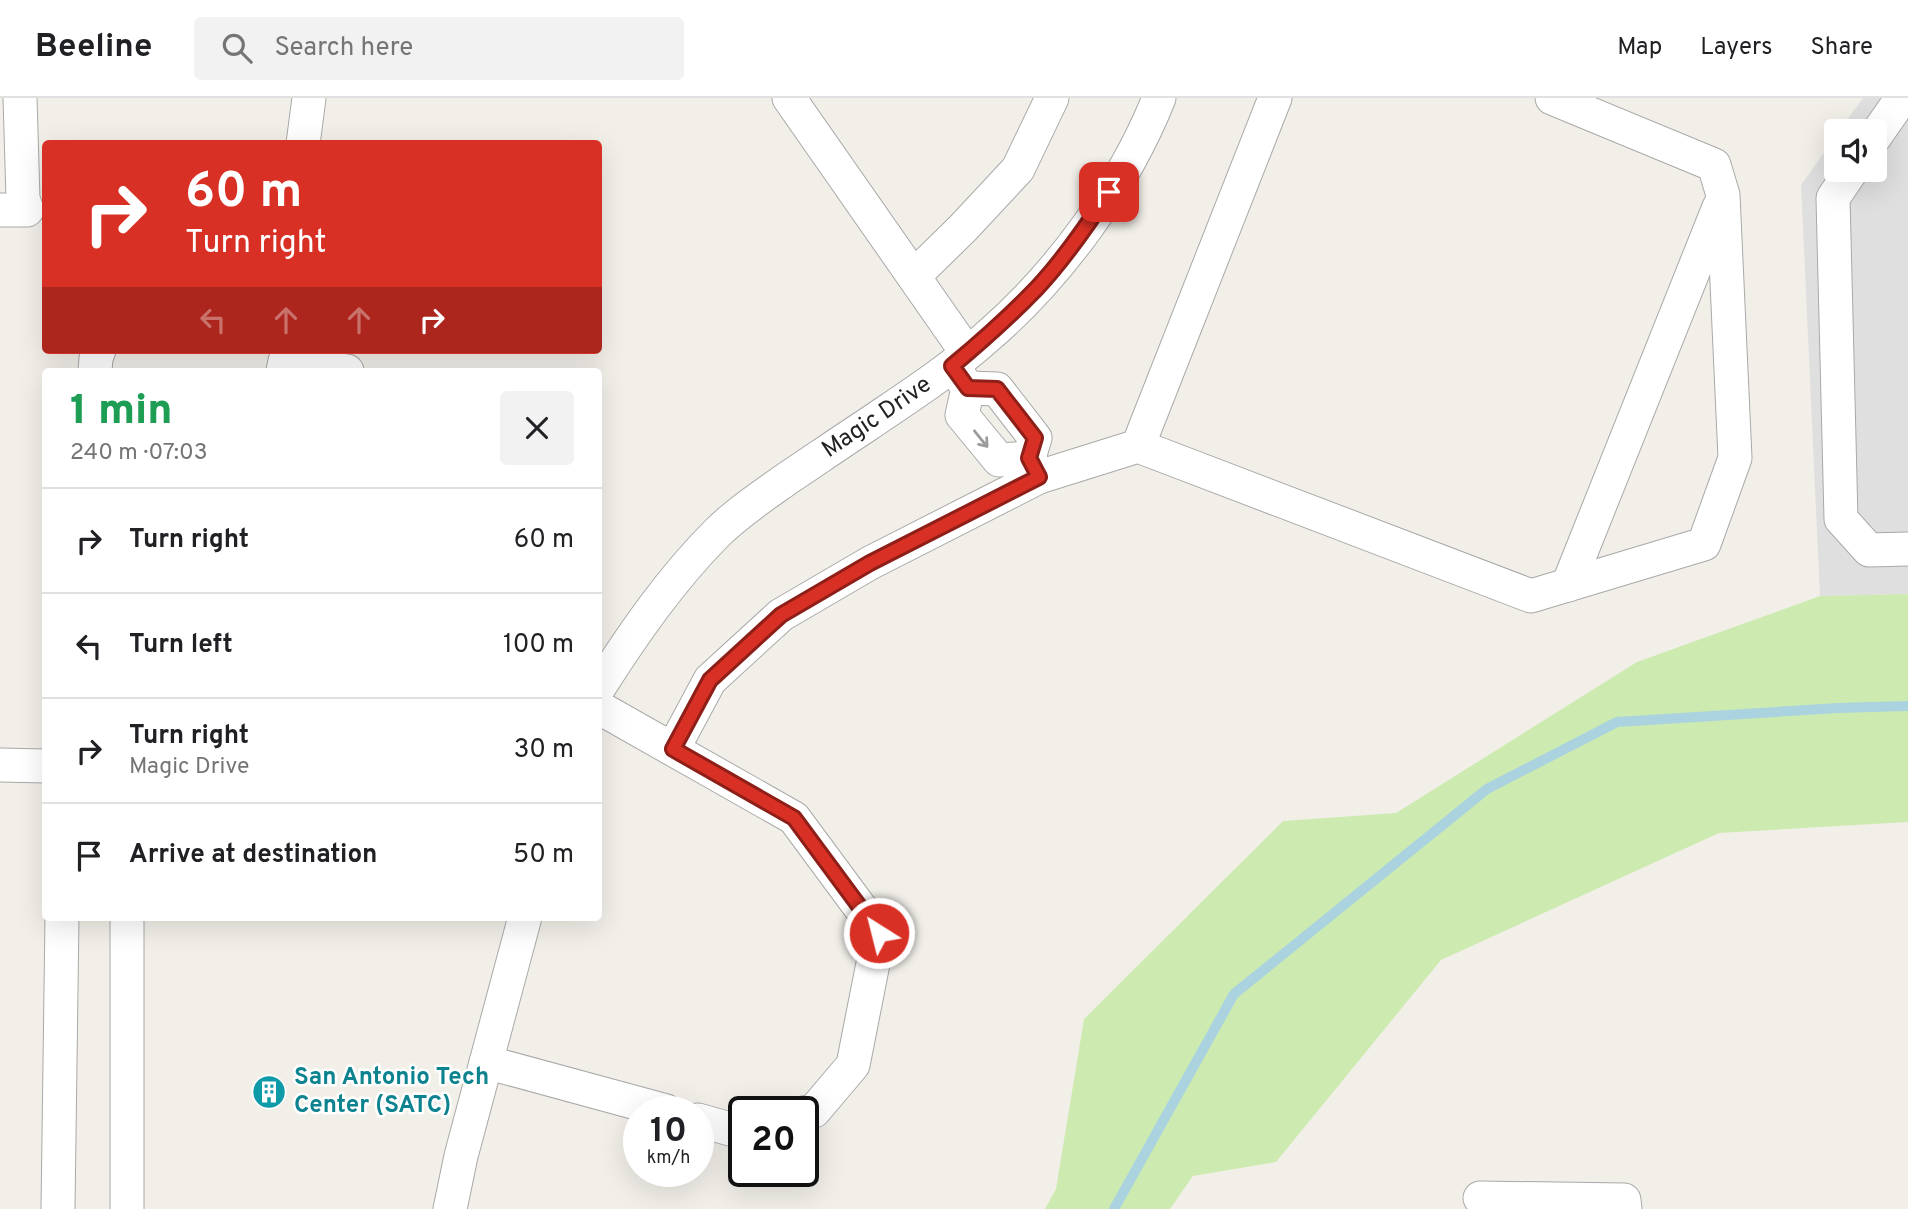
<!DOCTYPE html>
<html lang="en">
<head>
<meta charset="utf-8">
<style>
	:root { --surface:#fff; --page:#f2f2f2; --text:#202124; --muted:#757577; --line:#e0e0e0 }
	body { margin:0; font-family:Overpass,sans-serif; background:var(--page); color:var(--text); height:100vh; display:flex; flex-direction:column; font-size:26px; white-space:nowrap }
	* { box-sizing:border-box; margin:0 }
	p { font-size:23px; color:var(--muted) }
	.icon { flex:none; width:38px; height:38px; fill:none; stroke:currentColor; stroke-width:2; stroke-linecap:round; stroke-linejoin:round }
	.map { position:relative; flex:1; overflow:hidden }
	.panel { position:absolute; left:42px; top:270px; width:560px; height:553px; display:flex; flex-direction:column; background:var(--surface); border-radius:7px; box-shadow:0 7px 28px #0002 }
	.panel>* { flex:none }
	.banner { position:absolute; left:42px; top:42px; width:560px; height:214px; border-radius:7px; box-shadow:0 7px 28px #0002; background:#d93025; color:#fff; overflow:hidden }
	.controls { position:absolute; left:1824px; top:21px; display:grid; gap:14px }
	.controls a { display:grid; place-items:center; width:63px; height:63px; border-radius:7px; background:var(--surface); box-shadow:0 7px 28px #0002; font-size:35px }
	.speed { position:absolute; left:623px; top:998px; display:flex; gap:14px; font-size:35px; font-weight:700; text-align:center }
	.speed>* { display:grid; place-content:center; width:91px; height:91px; border-radius:50%; background:var(--surface); box-shadow:0 7px 28px #0002; line-height:1 }
	.speed small { font-size:18px; font-weight:400 }
	.speed .limit { border:4px solid #111; border-radius:10px; background:#fff; color:#111 }
	.pin { position:absolute; display:grid; place-items:center; width:60px; height:60px; color:#fff; margin:-30px; border-radius:14px; box-shadow:0 4px 10px #0006 }
	.me { position:absolute; width:77px; margin:-38px; rotate:324deg; stroke-linejoin:round; filter:drop-shadow(0 0 5px #0008) }
	.turn { display:flex; align-items:center; gap:24px; height:147px; padding:0 28px; font-size:32px }
	.turn .icon { width:91px; height:91px; stroke-width:2.5 }
	.turn b { display:block; font-size:49px; line-height:60px }
	.lanes { display:flex; align-items:center; height:66px; padding:0 28px; background:#0003; justify-content:center; gap:35px; direction:ltr }
	.lanes .off { opacity:.35 }
	.round { display:grid; place-items:center; flex:none; width:74px; height:74px; border-radius:7px; background:var(--page) }
	.head { display:flex; align-items:center; justify-content:space-between; height:119px; padding:0 28px }
	h1 { font-size:42px; font-weight:800; line-height:52px; color:#1e9e55 }
	ul { padding:0; list-style:none }
	li { display:flex; align-items:center; gap:21px; height:105px; padding:0 28px; border-top:2px solid var(--line) }
	li div { flex:1 }
	li b { display:block; font-size:26px }
	li em { font-style:normal }
	header { display:flex; align-items:center; gap:42px; box-sizing:border-box; height:98px; padding:0 35px; background:var(--surface); border-bottom:2px solid var(--line) }
	header strong { font-size:33px }
	nav { display:flex; gap:38px; margin-inline-start:auto; font-size:24px }
	.search { width:490px; height:63px; background:var(--page); display:flex; align-items:center; gap:18px; box-sizing:border-box; padding:0 24px; border-radius:7px; color:var(--muted); font-size:26px }
	.map>svg:first-child { display:block }
	.residential { fill:#e0dfdf }
	.grass { fill:#cdebb0 }
	.lines { fill:none; stroke-linecap:round; stroke-linejoin:round }
	.stream { stroke:#aad3df; stroke-width:10 }
	.minor-casing { stroke:#a9a9a9; stroke-width:35 }
	.minor { stroke:#fff; stroke-width:33 }
	.oneway { stroke:#9c9c9c }
	.route-casing { stroke:#8d1f18; stroke-width:18 }
	.route { stroke:#d93025; stroke-width:12 }
	.labels { text-anchor:middle; dominant-baseline:central; stroke-width:5; stroke-linejoin:round; paint-order:stroke }
	.street-label { font-size:24px; fill:#222; stroke:#fff }
	.culture-label { font-size:24px; font-weight:bold; fill:#0d838f; stroke:#fff; text-anchor:start }
</style>
</head>
<body>
<header>
<strong>Beeline</strong>
<div class="search"><svg class="icon" aria-label="search" viewBox="0 0 24 24"><circle cx="10" cy="10" r="6"/><path d="M15 15l6 6"/></svg>Search here</div>
<nav><a>Map</a><a>Layers</a><a>Share</a></nav>
</header>
<div class="map">
<svg width="1908" height="1111" viewBox="0 0 1908 1111">
	<rect width="100%" height="100%" fill="#f2efe9"/>
	<path class="residential" d="M1863,0h45v496l-88,2 -19,-411 35,-49v34h38v-39h-35z"/>
	<path class="grass" d="M1908,496v228l-189,11 -278,127 -165,202 -83,14 -23,33h-125l11,-20 28,-170 199,-198 113,-8 241,-151 183,-66z"/>
	<g class="lines">
		<path class="stream" d="M1114,1111l120,-215 253,-205 130,-67 221,-14 70,-2"/>
		<g class="minor-casing">
			<g id="minor">
				<path d="M789,0l178,255"/>
				<path d="M1874,40l25,-36 7,-4"/>
				<path d="M303,46l6,-46"/>
				<path d="M1852,72l-19,28 8,321 28,31 39,-1"/>
				<path d="M0,112h27l-4,-11 -3,-101"/>
				<path d="M914,178l49,-48 55,-59 34,-71"/>
				<path d="M95,273l1,-13 3,-8"/>
				<path d="M283,273l2,-10 62,10"/>
				<path d="M956,273l12,17 -6,27 37,45 30,-2"/>
				<path d="M968,290l29,1 38,49 -6,20 10,19 99,-31 393,150 173,-52 31,-86 -12,-263 -9,-30 -162,-67"/>
				<path d="M1138,348l137,-348"/>
				<path d="M1568,487l151,-378"/>
				<path id="s1" d="M598,591c35,-55 73,-110 119,-156 21,-21 47,-38 71,-55 27,-18 53,-36 79,-53 41,-28 83,-55 120,-88 72,-62 137,-151 172,-239"/>
				<path d="M598,609l196,111 85,115 -26,132 -39,46 -11,2"/>
				<path d="M673,651l37,-69 71,-65 89,-52 169,-86"/>
				<path d="M0,667l46,1"/>
				<path d="M486,964l180,49"/>
				<path d="M698,1022l32,9 14,-3"/>
				<path d="M1480,1100l144,2 1,9"/>
				<path d="M58,1111l4,-292"/>
				<path d="M127,1111v-292"/>
				<path d="M450,1111l11,-53 64,-239"/>
			</g>
		</g>
		<use href="#minor" class="minor"/>
	</g>
	<defs><path id="oneway-shaft" d="M-6 0H5M1.5-3L5.5 0L1.5 3" fill="none" stroke-width="1.6" stroke-linecap="round" stroke-linejoin="round" transform="scale(1.75)"/></defs>
	<use class="oneway" href="#oneway-shaft" transform="translate(981 341) rotate(51)"/>
	<g class="lines">
		<g class="route-casing">
			<path id="route" d="M879,835l-85,-115 -121,-69 37,-69 71,-65 89,-52 169,-86 -10,-19 6,-20 -38,-49 -29,-1 -16,-22c30,-25 58,-50 85,-78 27,-29 50,-62 72,-96"/>
		</g>
		<use href="#route" class="route"/>
	</g>
	<defs>
		<g id="building-disc" transform="scale(1.75)"><circle r="9.5" fill="#0f9aa8" stroke="#fff"/><path d="M-4-6H4V6H1V3H-1V6H-4ZM-2.5-4.3h1.7v1.8h-1.7ZM.8-4.3h1.7v1.8H.8ZM-2.5-1h1.7V.8h-1.7ZM.8-1h1.7V.8H.8Z" fill="#fff"/></g>
	</defs>
	<g fill-rule="evenodd">
		<use href="#building-disc" x="269" y="994"/>
	</g>
	<g class="labels">
		<g class="street-label">
			<text stroke="none"><textPath href="#s1" startOffset="394">Magic Drive</textPath></text>
		</g>
		<g class="culture-label">
			<text x="294" y="980">San Antonio Tech<tspan x="294" dy="28">Center (SATC)</tspan></text>
		</g>
	</g>
</svg>
<div class="controls">
<a><svg class="icon" aria-label="sound" viewBox="0 0 24 24"><path d="M4 9h4l5-4v14l-5-4H4zM17 9q2 3 0 6"/></svg></a>
</div>
<div class="speed"><div>10<small>km/h</small></div><div class="limit">20</div></div>
<div class="pin" style="left:1109px;top:94px;background:#d93025"><svg class="icon" aria-label="arrive" viewBox="0 0 24 24"><path d="M6 21V4h12l-3 4 3 4H6"/></svg></div>
<svg class="me" style="left:879px;top:835px" viewBox="-20 -20 40 40"><circle r="17" fill="#d93025" stroke="#fff" stroke-width="3"/><path d="M0-11L8 9 0 5-8 9z" fill="#fff"/></svg>
<div class="banner">
<div class="turn"><svg class="icon" aria-label="right" viewBox="0 0 24 24"><path d="M7 20v-9h11M14 6l5 5-5 5"/></svg><div><b>60 m</b>Turn right</div></div>
<div class="lanes"><svg class="icon off" aria-label="left" viewBox="0 0 24 24"><path d="M17 20v-9H6M10 6l-5 5 5 5"/></svg><svg class="icon off" aria-label="ahead" viewBox="0 0 24 24"><path d="M12 20V5M6 11l6-6 6 6"/></svg><svg class="icon off" aria-label="ahead" viewBox="0 0 24 24"><path d="M12 20V5M6 11l6-6 6 6"/></svg><svg class="icon" aria-label="right" viewBox="0 0 24 24"><path d="M7 20v-9h11M14 6l5 5-5 5"/></svg></div>
</div>
<section class="panel">
<div class="head"><div><h1>1 min</h1><p>240 m · 07:03</p></div><a class="round"><svg class="icon" aria-label="close" viewBox="0 0 24 24"><path d="M6 6l12 12M18 6L6 18"/></svg></a></div>
<ul>
<li><svg class="icon" aria-label="right" viewBox="0 0 24 24"><path d="M7 20v-9h11M14 6l5 5-5 5"/></svg><div><b>Turn right</b></div><em>60 m</em></li>
<li><svg class="icon" aria-label="left" viewBox="0 0 24 24"><path d="M17 20v-9H6M10 6l-5 5 5 5"/></svg><div><b>Turn left</b></div><em>100 m</em></li>
<li><svg class="icon" aria-label="right" viewBox="0 0 24 24"><path d="M7 20v-9h11M14 6l5 5-5 5"/></svg><div><b>Turn right</b><p>Magic Drive</p></div><em>30 m</em></li>
<li><svg class="icon" aria-label="arrive" viewBox="0 0 24 24"><path d="M6 21V4h12l-3 4 3 4H6"/></svg><div><b>Arrive at destination</b></div><em>50 m</em></li>
</ul>
</section>
</div>
</body>
</html>
